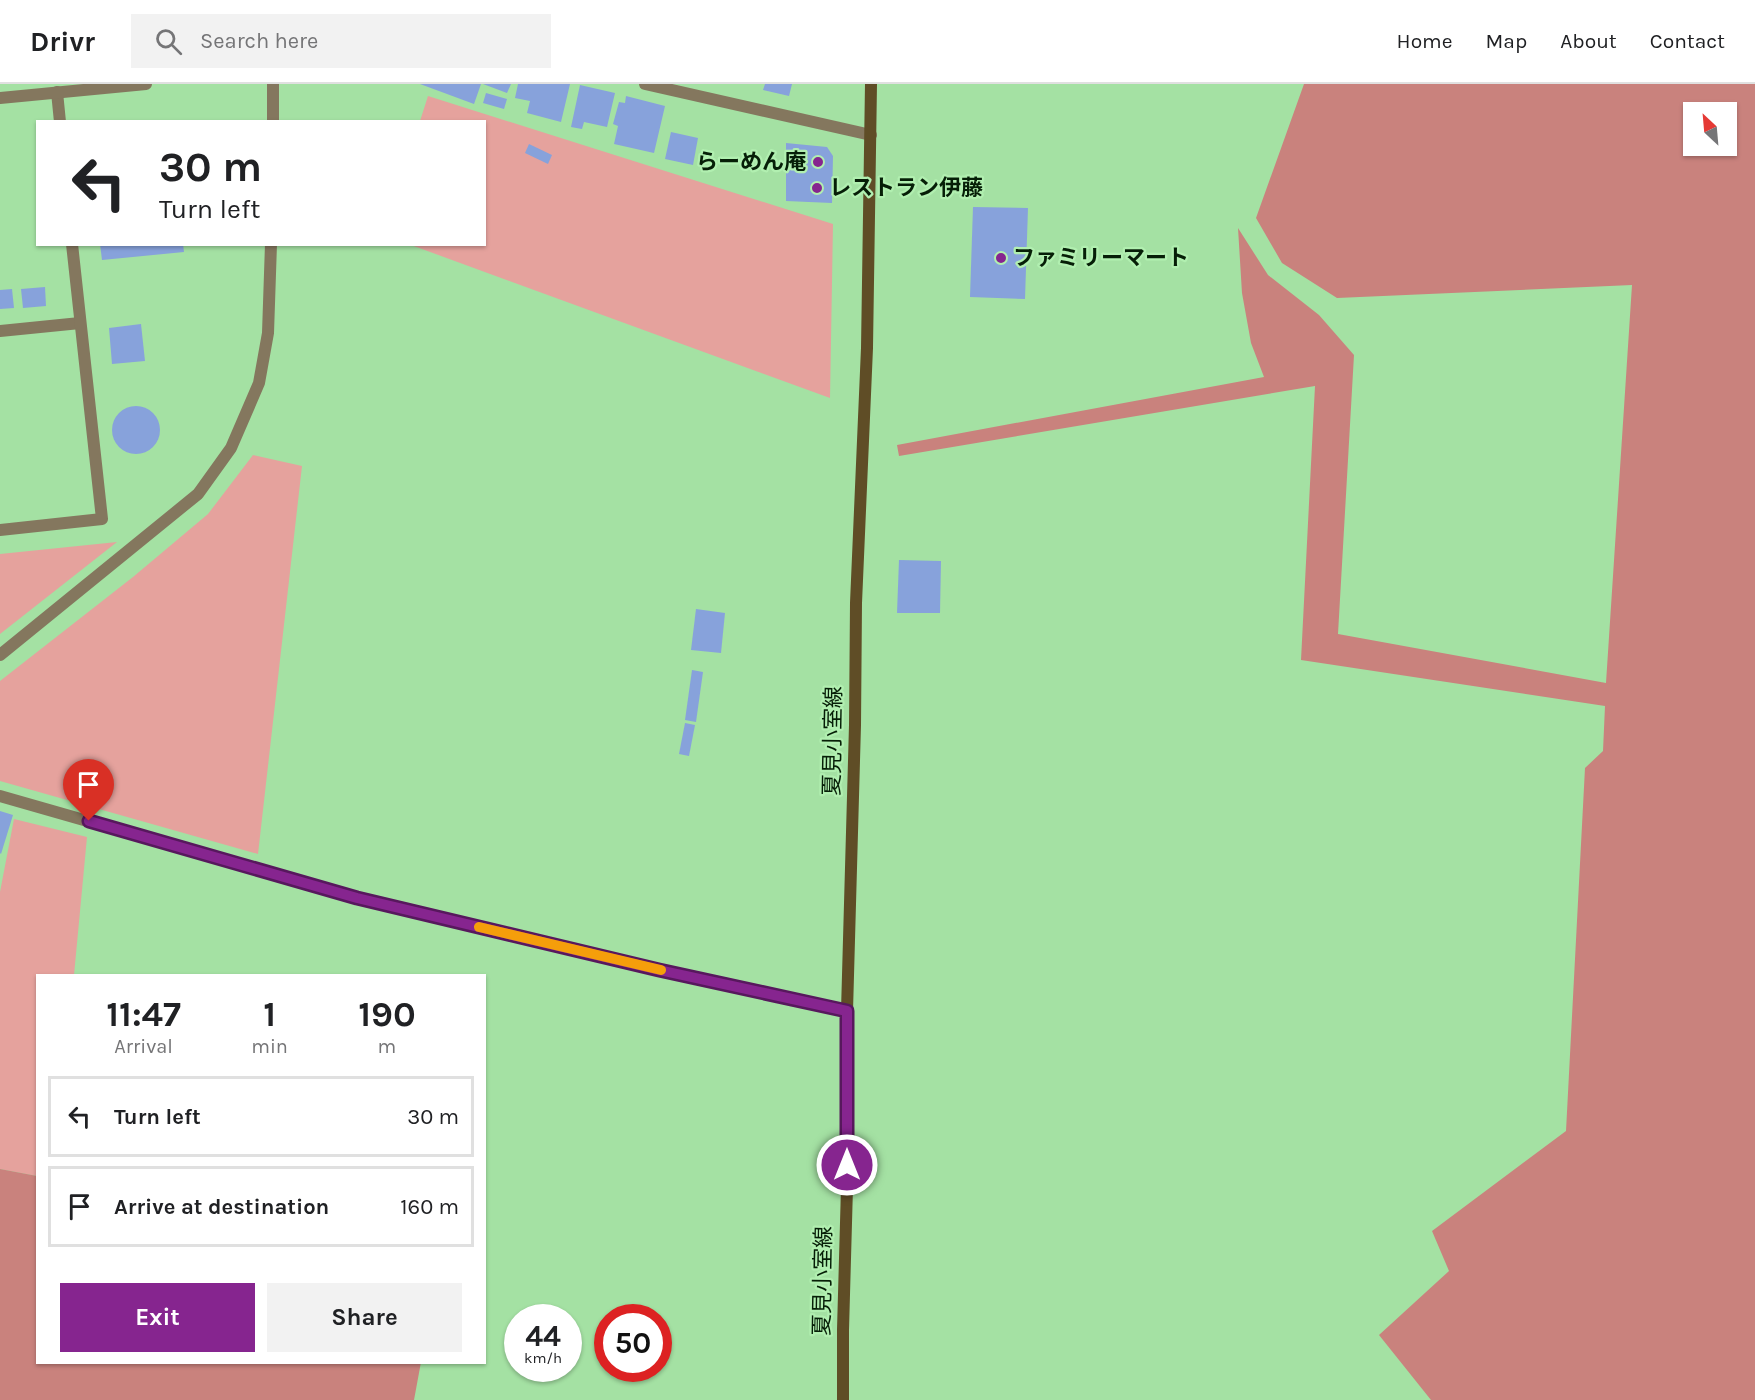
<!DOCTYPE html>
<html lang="en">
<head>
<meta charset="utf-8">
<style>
	:root { --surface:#fff; --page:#f2f2f2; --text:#202124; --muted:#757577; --line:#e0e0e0; --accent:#86258f }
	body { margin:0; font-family:Karla,"Noto Sans JP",sans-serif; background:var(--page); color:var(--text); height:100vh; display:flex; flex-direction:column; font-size:22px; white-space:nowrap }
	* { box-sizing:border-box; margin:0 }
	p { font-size:20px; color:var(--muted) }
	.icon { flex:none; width:33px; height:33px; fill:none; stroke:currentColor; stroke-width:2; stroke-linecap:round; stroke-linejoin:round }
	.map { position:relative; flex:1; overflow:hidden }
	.side { position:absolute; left:36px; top:890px; width:450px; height:390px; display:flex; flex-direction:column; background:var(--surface); border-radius:0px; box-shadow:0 2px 4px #0004 }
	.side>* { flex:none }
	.hud { position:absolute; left:36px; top:36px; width:450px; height:126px; border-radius:0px; box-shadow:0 2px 4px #0004; background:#fff; color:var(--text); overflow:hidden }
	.needle { width:39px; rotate:334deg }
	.fabs { position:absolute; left:1683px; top:18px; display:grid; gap:12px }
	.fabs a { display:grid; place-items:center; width:54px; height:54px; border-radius:0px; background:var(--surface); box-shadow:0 2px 4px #0004; font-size:30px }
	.speed { position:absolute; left:504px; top:1220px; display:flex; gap:12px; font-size:30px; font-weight:700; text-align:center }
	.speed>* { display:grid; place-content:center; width:78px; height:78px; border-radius:50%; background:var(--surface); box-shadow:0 2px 4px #0004; line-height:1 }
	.speed small { font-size:15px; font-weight:400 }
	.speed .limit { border:9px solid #d22; background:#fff; color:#111 }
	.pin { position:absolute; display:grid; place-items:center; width:51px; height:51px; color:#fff; margin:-62px -26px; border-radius:50% 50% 50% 0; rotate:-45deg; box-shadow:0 0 6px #0007 }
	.pin .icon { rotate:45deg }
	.me { position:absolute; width:66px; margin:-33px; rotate:0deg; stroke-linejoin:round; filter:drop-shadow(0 0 4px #0008) }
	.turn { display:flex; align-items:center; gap:21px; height:126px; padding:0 24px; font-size:27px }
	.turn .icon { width:78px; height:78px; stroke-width:2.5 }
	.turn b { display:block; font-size:42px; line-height:51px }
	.eta { display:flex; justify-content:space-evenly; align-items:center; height:102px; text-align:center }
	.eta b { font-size:36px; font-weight:700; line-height:42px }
	.cta { display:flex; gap:12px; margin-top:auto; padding:12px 24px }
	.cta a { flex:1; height:69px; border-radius:0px; background:var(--accent); color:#fff; font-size:24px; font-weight:700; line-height:69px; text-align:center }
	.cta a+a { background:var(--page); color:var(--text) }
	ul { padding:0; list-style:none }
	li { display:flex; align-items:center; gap:18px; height:81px; margin:0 12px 9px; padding:0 12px; border:3px solid var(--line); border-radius:0px }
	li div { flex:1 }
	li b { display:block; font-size:22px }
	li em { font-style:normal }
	header { display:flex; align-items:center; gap:36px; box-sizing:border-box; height:84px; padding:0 30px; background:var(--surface); border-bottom:2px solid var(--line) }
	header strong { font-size:28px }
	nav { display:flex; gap:33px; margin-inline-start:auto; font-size:21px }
	.search { width:420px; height:54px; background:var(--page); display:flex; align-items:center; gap:15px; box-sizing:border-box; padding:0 21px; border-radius:0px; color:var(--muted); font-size:22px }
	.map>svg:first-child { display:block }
	.green { fill:#e5a29d }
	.forest { fill:#c9827d; fill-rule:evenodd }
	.building { fill:#87a2db }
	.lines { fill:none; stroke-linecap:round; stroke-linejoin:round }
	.service { stroke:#84775e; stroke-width:12 }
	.minor { stroke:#84775e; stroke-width:12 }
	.secondary { stroke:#5f4d26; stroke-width:12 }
	.route-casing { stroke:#57185d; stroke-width:15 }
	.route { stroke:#86258f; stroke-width:10 }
	.slow { stroke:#f59e0b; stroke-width:10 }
	.poi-dot { fill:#86258f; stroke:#b1efb0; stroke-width:2 }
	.labels { text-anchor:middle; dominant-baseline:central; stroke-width:4.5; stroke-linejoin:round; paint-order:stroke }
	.poi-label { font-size:22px; font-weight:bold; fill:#061e07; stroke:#b1efb0; text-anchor:start }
	.street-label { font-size:22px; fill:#061e07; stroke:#b1efb0 }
</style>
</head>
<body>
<header>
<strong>Drivr</strong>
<div class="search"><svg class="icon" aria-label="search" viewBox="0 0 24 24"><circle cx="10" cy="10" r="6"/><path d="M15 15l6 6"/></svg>Search here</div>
<nav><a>Home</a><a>Map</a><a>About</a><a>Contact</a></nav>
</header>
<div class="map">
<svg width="1755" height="1316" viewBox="0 0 1755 1316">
	<rect width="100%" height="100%" fill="#a4e1a3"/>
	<g class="green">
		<path d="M428,12l405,128 -3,174 -419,-153 73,-1v-122l-64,-1z"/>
		<path d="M253,371l49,11 -44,388 -258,-73v-100l133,-104 75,-63z"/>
		<path d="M117,458l-117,92v-80z"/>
		<path d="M14,735l73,18 -13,138h-36l-1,201 -37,-7v-277z"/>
	</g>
	<g class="forest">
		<path d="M1304,0h451v1316h-324l-52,-65 70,-64 -17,-40 134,-100 19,-363 18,-17 2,-45 -304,-46 14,-274 -416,70 -2,-11 367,-68 -13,-34 -9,-50 -4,-65 30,47 51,40 35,40 -16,279 268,49 26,-398 -295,13 -55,-35 -26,-45zM1694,28h32v34h-32z"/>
		<path d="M0,1085l37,7 1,186h383l-7,38h-414z"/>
	</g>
	<g class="building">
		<path d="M420,0h61l-7,20z"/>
		<path d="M483,0h28l-4,9z"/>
		<path d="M518,0h52l-9,38 -34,-9 3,-12 -15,-3z"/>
		<path d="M765,0h27l-3,12 -26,-6z"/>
		<path d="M580,1l35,8 -8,34 -23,-5 -2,7 -11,-2z"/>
		<path d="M486,9l21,6 -3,10 -21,-6z"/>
		<path d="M626,12l39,10 -11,47 -40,-9 4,-18 -5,-2 6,-22 6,1z"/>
		<path d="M671,48l27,6 -5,27 -28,-6z"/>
		<path d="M786,59l41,4 6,9 -1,47 -46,-2z"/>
		<path d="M529,60l23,11 -4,9 -23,-11z"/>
		<path d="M973,123l55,1 -3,91 -55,-2z"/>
		<path d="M100,160h83l1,8 -82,8z"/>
		<path d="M45,203l1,19 -23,2 -2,-19z"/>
		<path d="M12,205l2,19 -14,1v-19z"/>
		<path d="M141,240l4,37 -33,3 -3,-36z"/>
		<circle cx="136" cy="346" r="24"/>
		<path d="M899,476l42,1 -1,52h-43z"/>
		<path d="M696,525l29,4 -4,40 -30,-3z"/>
		<path d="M692,586l11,2 -7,50 -11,-2z"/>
		<path d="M685,639l10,2 -6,31 -10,-2z"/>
		<path d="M0,727l13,4 -12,39 -1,-1z"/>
	</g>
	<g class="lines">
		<g class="service">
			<path d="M57,8l3,30"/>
			<path d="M0,14l146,-14"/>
			<path d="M0,247l80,-8"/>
			<path d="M0,446l102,-11 -30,-275"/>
		</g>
		<g class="minor">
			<path d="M273,0v38"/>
			<path d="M645,0l226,51"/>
			<path d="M0,571l198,-161 33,-46 28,-65 9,-50 3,-89"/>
			<path d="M0,712l357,102 302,72 188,41"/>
		</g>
		<path class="secondary" d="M843,1316v-70l4,-143v-176l8,-286 1,-122 11,-255 4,-264"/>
	</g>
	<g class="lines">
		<g class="route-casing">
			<path id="route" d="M89,737l268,77 302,72 188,41v154"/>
		</g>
		<use href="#route" class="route"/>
		<path class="slow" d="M479,843l182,43"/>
	</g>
	<g class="poi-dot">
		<circle cx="818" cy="78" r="6"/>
		<circle cx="817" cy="104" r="6"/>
		<circle cx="1001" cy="174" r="6"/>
	</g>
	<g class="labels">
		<g class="poi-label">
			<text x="806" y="78" text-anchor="end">らーめん庵</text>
			<text x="829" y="104">レストラン伊藤</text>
			<text x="1013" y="174">ファミリーマート</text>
		</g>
		<g class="street-label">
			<text transform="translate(833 657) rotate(-89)">夏見小室線</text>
			<text transform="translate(823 1197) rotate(-89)">夏見小室線</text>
		</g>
	</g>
</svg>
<div class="fabs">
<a><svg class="needle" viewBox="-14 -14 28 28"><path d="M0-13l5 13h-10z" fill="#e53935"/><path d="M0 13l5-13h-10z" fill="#757577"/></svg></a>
</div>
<div class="speed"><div>44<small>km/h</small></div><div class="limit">50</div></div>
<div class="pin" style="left:89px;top:737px;background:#d93025"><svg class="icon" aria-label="arrive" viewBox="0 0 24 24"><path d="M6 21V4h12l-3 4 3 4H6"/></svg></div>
<svg class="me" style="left:847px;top:1081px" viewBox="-20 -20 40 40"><circle r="17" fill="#86258f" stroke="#fff" stroke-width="3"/><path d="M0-11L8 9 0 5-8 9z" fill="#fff"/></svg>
<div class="hud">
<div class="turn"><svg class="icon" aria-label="left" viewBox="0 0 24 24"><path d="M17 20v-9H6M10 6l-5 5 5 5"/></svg><div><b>30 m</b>Turn left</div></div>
</div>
<section class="side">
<div class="eta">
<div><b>11:47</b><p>Arrival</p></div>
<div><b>1</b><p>min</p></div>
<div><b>190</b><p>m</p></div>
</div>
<ul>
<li><svg class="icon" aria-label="left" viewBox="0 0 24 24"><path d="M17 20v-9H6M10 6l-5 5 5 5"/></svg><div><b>Turn left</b></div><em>30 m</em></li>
<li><svg class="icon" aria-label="arrive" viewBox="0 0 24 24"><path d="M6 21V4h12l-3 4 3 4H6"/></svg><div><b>Arrive at destination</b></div><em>160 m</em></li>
</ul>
<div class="cta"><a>Exit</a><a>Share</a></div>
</section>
</div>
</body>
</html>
